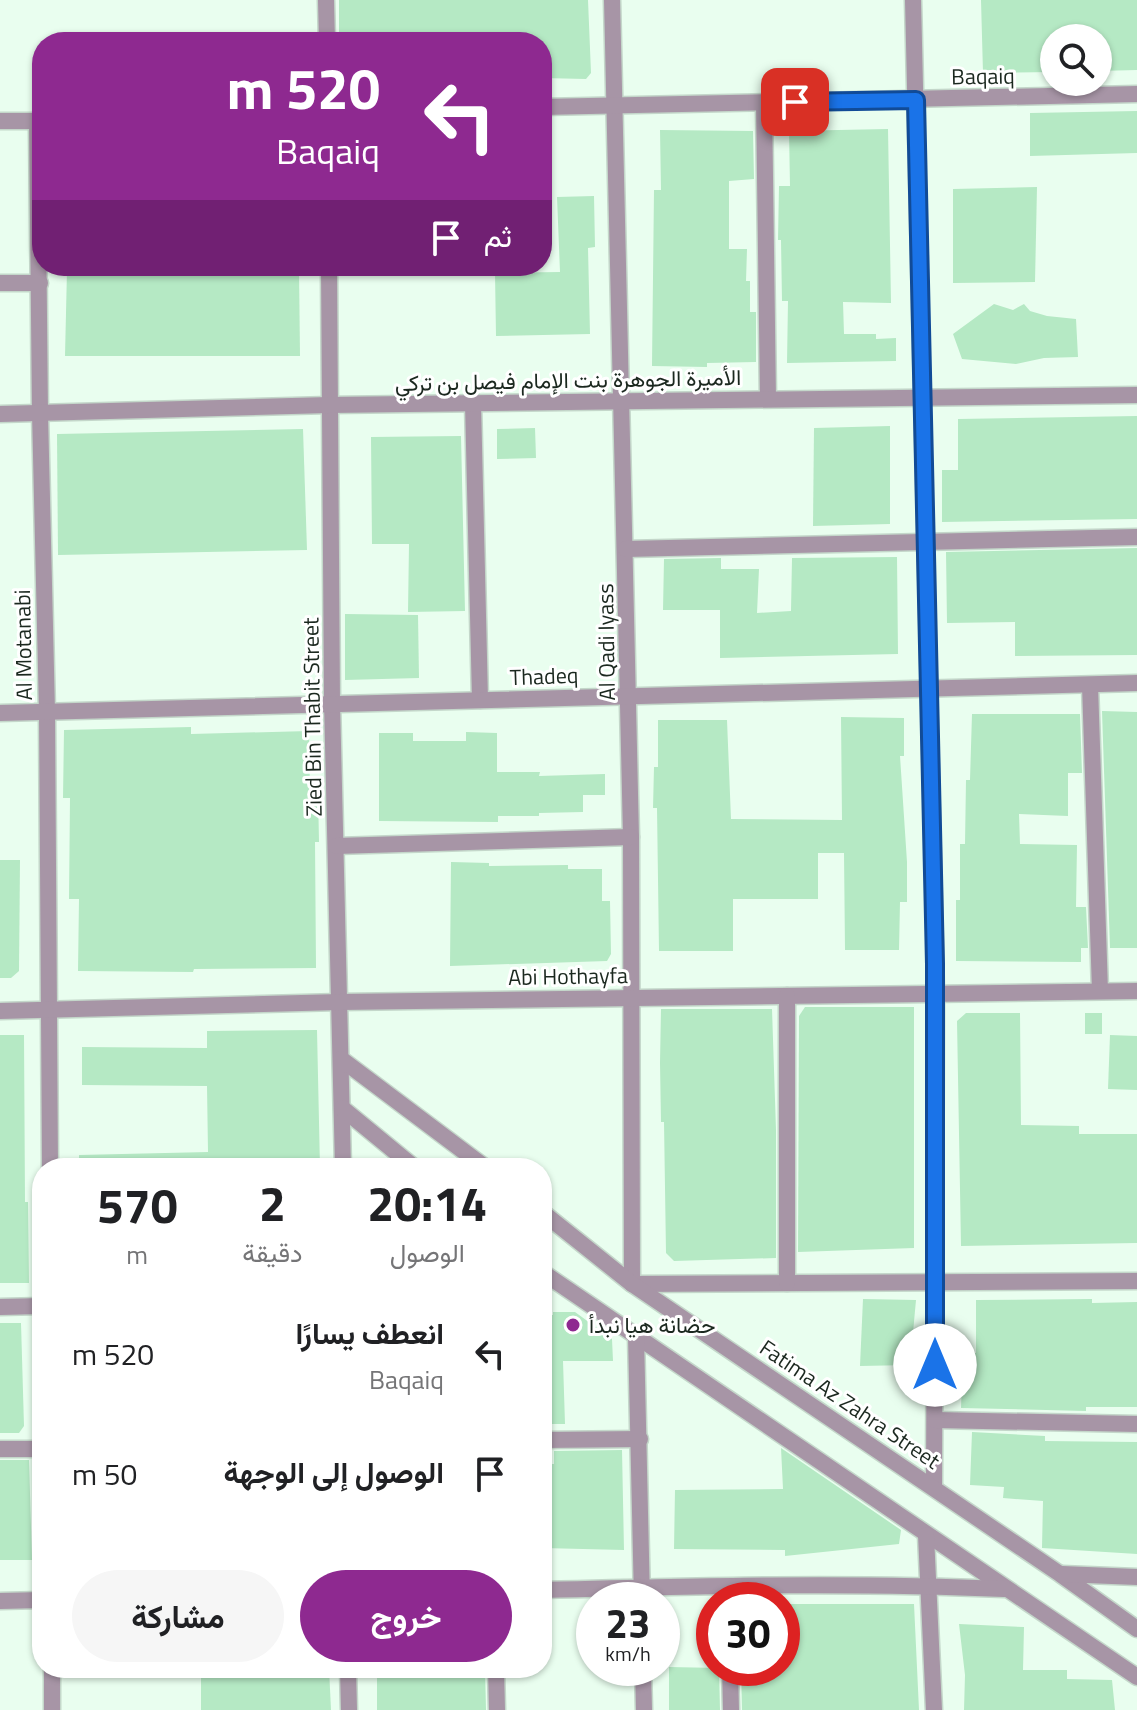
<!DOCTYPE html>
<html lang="ar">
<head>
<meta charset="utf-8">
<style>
	:root { --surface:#fff; --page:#f6f6f6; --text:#202124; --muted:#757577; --accent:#8e2990 }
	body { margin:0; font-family:"Titillium Web",Vazirmatn,sans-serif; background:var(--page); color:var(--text); direction:rtl; height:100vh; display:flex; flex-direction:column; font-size:30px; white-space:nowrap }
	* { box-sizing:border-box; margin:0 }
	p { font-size:26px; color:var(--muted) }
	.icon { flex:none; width:44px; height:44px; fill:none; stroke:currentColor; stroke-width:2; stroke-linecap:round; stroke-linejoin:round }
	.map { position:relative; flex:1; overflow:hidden; direction:ltr }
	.side { position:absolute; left:32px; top:1158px; width:520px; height:520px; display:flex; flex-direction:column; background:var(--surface); border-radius:32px; box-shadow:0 2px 6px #0004; direction:rtl }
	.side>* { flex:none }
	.top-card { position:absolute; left:32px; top:32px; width:520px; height:244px; border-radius:32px; box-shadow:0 2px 6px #0004; direction:rtl; background:#8e2990; color:#fff; overflow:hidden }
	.tools { position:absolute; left:1040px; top:24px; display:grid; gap:16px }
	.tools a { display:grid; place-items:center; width:72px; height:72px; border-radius:50%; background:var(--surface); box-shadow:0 2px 6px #0004; font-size:40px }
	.speed { position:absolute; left:576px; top:1582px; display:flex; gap:16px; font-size:40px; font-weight:700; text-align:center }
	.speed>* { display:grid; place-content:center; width:104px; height:104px; border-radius:50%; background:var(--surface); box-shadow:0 2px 6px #0004; line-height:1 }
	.speed small { font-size:20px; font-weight:400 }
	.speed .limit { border:12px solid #d22; background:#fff; color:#111 }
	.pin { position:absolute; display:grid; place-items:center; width:68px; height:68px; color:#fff; margin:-34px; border-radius:16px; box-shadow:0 4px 12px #0006 }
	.me { position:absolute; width:88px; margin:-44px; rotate:0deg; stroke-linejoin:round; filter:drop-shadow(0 0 6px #0008) }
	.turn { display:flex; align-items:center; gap:28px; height:168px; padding:0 40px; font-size:36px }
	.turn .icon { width:104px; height:104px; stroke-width:2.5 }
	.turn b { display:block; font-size:56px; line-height:68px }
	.then { display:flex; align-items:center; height:76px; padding:0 40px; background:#0003; gap:16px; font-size:30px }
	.eta { display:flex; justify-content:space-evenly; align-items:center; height:136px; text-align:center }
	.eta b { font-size:48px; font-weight:700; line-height:56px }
	.button { display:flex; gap:16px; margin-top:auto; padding:16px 40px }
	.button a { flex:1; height:92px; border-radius:48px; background:var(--accent); color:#fff; font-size:32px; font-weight:700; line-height:92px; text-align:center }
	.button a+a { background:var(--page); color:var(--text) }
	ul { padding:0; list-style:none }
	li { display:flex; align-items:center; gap:24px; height:120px; padding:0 40px }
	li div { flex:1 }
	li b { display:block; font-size:30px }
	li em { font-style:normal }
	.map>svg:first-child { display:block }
	.building { fill:#b5e9c4 }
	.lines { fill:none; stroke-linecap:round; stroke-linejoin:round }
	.minor-casing { stroke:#c4d7ca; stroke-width:19 }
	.minor { stroke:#a795a6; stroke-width:16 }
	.route-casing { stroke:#114b97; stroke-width:20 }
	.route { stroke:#1a73e8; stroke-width:14 }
	.poi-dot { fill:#8e2990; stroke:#fff; stroke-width:3 }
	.labels { text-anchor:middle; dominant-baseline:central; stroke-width:6; stroke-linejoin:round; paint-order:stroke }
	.street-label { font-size:22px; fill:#1b281f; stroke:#fff }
	.poi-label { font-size:22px; fill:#1b281f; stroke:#fff; text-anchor:start }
</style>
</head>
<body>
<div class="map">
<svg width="1137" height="1710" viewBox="0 0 1137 1710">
	<rect width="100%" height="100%" fill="#e9feef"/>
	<g class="building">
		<path d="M339,0h249l3,73 -5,6 -44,-1v-36h-203z"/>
		<path d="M981,0h156v70l-39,1v-33h-44v34l-71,1z"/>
		<path d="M1137,111v42l-107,3v-43z"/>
		<path d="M888,129l3,174 -48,-1 1,32h32v5l20,-1v23l-109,2 1,-62h-6l-1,-61h-3l1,-54h11l-1,-55z"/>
		<path d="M660,130l93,1 1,48 -25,2v68h18l-1,32h4v31h6v50l-49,1v4l-55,-1 2,-176h7z"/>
		<path d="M1037,187l-2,95 -82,1v-94z"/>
		<path d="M594,196l1,51 -7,1 2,86 -94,2 -1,-63 65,-1 -3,-75z"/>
		<path d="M299,269l1,87h-235l2,-86z"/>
		<path d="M994,304l19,6 11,-6 6,7 17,5 29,3 2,38 -34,1 -28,6 -54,-5 -9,-25z"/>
		<path d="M1137,416v103l-195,3v-52h16v-51z"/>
		<path d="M890,426v98l-77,2 1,-98z"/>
		<path d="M535,428l1,30 -39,1v-30z"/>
		<path d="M303,429l4,121 -249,5 -1,-121z"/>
		<path d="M461,436l4,175 -57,1 1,-68h-37l-1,-107z"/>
		<path d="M1137,548v107l-122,1v-34l-68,1 -1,-71z"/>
		<path d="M897,557l1,97 -178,4v-48h-57l1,-51 57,-1v11h38l-2,44 34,-2 1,-53z"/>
		<path d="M345,614l73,1 1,63 -74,2z"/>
		<path d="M1102,711l35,1v236h-27z"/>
		<path d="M972,714h108l2,59h-14v43l-49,-2 1,30 57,1 -1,62h10l2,41h-7v14l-125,-1v-61h4v-56h5l1,-64h4z"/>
		<path d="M841,717l63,1v38h-4l7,106v40h-7l-1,48h-54l-1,-97h-26v46h-85v52h-74l-2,-143h-4l1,-41h4v-47h69l4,99 111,1z"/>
		<path d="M191,727v7l118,-3 1,61h8l1,50h-4l1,126 -122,1 -1,3 -115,-1 1,-72h-10l1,-101h-7l1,-68z"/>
		<path d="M466,732l31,1v39h43l-1,4 66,-2v21h-22v17l-44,1v3h-41v6l-119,-1v-88h34v8h53z"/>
		<path d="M0,860h20l-1,111 -8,7h-11z"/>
		<path d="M451,862l38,1v3l79,-1v4h34v32h8l1,53 -4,7 -157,5z"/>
		<path d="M805,1007h109v241l-116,4 1,-236z"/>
		<path d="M661,1009h111l4,121v128l-102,3 -8,-8 -2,-131h-3l-1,-59z"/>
		<path d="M966,1013h54l1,112 58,1v8h58v109l-176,3 -4,-225z"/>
		<rect x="1085" y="1013" width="17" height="21"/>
		<path d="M317,1030l3,138h-241v-13l129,-3 -1,-66 -125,-1v-38l125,1v-17z"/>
		<path d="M0,1035h24l1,167h3l1,81h-29z"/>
		<path d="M1110,1035l27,1v54l-29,-1z"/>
		<path d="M863,1299l53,1 -6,65 -50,1z"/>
		<path d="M1092,1299v4l45,-1v105h-51v4l-125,-3 2,-55h13v-53z"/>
		<path d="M553,1312h22l37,27 1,22h-50l2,63h-23v-109h11z"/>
		<path d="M0,1323h21l3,103 -5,7h-19z"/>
		<path d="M972,1432l73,4v5l92,1v112l-95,-6 1,-47 -40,-3 1,-11 -34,-2z"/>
		<path d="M781,1448l120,82 -2,14 -114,12v-6l-111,-1 1,-59 108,-1z"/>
		<path d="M622,1450l2,100 -82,-2v-84h12v-13z"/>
		<path d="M0,1460h29l3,100h-32z"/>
		<path d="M782,1604h132l5,106h-177l-1,-42h41z"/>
		<path d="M959,1624l65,3 -1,43h44v9l45,1 3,30h-151l1,-35z"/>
		<path d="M669,1667l50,1 1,42h-51z"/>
		<path d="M201,1668h128l2,42h-130z"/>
		<path d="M377,1668h108l1,42h-109z"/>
	</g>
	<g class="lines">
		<g class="minor-casing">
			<g id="minor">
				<path d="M326,0l1,42"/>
				<path d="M612,0l19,837 1,447 505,-3"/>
				<path d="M913,0l23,994 -2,493"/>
				<path d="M764,102l4,297"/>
				<path d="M542,107l595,-13"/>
				<path d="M0,121h42"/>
				<path d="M37,121l3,292 7,299 3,456"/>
				<path d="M329,266l3,436 11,466"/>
				<path d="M0,283h40"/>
				<path d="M473,403l7,297"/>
				<path d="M0,414l329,-9 808,-10"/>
				<path d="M626,549l511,-12"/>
				<path d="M1090,685l10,306"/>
				<path d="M0,713l1137,-30"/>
				<path d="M336,846l295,-9"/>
				<path d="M0,1011l340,-9 797,-11"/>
				<path d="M341,1059l145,109"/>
				<path d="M342,1108l73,60"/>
				<path d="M542,1212l90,72 428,290 77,55"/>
				<path d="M542,1272l595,405"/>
				<path d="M787,1283v-287"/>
				<path d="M0,1307l42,-1"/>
				<path d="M636,1336l6,264"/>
				<path d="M935,1420l202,4"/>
				<path d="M542,1440l98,-1"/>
				<path d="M0,1449h42"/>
				<path d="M926,1535l8,175"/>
				<path d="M1062,1574l75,3"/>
				<path d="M542,1590c154,-4 308,-8 462,-1"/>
				<path d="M0,1601l42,-1"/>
				<path d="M52,1668v42"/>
				<path d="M348,1668l1,42"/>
				<path d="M496,1668l1,42"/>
				<path d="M643,1668l1,42"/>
				<path d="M730,1668l1,42"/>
			</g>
		</g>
		<use href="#minor" class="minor"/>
	</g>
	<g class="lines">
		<g class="route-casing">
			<path id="route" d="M795,102l121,-2 19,864v401"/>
		</g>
		<use href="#route" class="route"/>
	</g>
	<circle class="poi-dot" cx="573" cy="1325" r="8"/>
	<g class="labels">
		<g class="street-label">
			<text transform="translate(983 76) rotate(-1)">Baqaiq</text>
			<text transform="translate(568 380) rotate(-1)">الأميرة الجوهرة بنت الإمام فيصل بن تركي</text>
			<text transform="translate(606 642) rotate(-91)">Al Qadi Iyass</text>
			<text transform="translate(23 645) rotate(-91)">Al Motanabi</text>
			<text transform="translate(544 676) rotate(-2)">Thadeq</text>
			<text transform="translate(312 717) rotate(-91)">Zied Bin Thabit Street</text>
			<text transform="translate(568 976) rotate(-1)">Abi Hothayfa</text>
			<text transform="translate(850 1404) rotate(34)">Fatima Az Zahra Street</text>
		</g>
		<g class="poi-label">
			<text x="589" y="1325">حضانة هيا نبدأ</text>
		</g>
	</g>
</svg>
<div class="tools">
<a><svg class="icon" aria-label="search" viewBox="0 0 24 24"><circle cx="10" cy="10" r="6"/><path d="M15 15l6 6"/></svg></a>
</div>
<div class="speed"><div>23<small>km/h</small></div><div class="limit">30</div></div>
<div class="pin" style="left:795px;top:102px;background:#d93025"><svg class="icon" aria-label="arrive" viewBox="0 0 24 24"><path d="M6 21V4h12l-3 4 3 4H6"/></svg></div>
<svg class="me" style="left:935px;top:1365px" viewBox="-20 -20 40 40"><circle r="19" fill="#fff"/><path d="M0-13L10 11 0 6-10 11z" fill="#1a73e8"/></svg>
<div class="top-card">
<div class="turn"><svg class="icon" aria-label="left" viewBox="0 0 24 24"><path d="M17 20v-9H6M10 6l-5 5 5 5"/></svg><div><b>520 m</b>Baqaiq</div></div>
<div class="then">ثم<svg class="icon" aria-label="arrive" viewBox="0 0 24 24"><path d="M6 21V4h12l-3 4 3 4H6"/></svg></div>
</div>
<section class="side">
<div class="eta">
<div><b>20:14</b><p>الوصول</p></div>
<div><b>2</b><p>دقيقة</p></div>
<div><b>570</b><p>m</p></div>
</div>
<ul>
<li><svg class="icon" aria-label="left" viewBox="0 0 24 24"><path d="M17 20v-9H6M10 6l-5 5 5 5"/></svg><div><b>انعطف يسارًا</b><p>Baqaiq</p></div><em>520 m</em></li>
<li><svg class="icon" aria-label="arrive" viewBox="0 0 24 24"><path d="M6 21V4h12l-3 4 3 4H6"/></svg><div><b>الوصول إلى الوجهة</b></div><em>50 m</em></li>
</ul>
<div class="button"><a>خروج</a><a>مشاركة</a></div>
</section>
</div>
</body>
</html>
